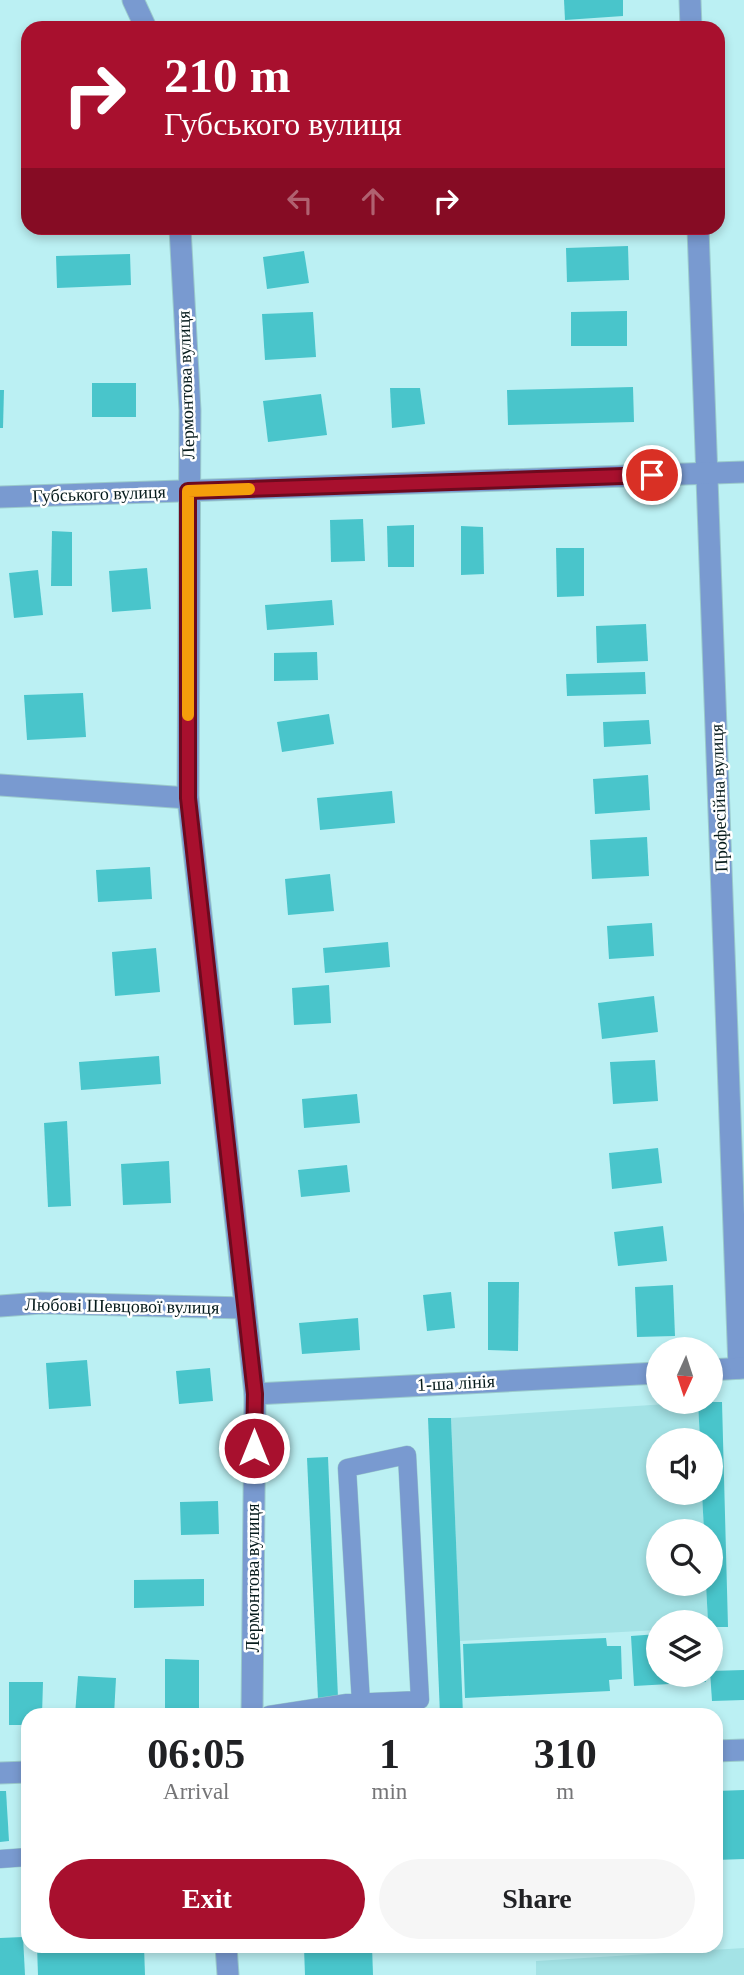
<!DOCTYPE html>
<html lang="en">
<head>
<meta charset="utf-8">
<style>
	:root { --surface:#fff; --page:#f6f6f6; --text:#202124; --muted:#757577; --accent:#a8102e }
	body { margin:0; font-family:"Times New Roman",serif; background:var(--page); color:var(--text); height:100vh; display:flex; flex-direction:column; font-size:26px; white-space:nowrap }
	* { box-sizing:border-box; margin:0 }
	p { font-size:23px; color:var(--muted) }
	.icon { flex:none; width:38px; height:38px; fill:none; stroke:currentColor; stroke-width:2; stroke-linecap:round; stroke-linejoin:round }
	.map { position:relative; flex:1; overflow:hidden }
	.panel { position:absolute; left:21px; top:1708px; width:702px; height:245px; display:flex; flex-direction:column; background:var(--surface); border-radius:21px; box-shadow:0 4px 10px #0003 }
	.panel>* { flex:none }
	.guide { position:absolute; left:21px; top:21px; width:704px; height:214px; border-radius:21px; box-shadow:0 4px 10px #0003; background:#a8102e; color:#fff; overflow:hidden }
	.needle { width:46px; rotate:183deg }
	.tools { position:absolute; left:646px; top:1337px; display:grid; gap:14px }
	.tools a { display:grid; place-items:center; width:77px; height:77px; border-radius:50%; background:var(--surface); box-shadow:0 4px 10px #0003; font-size:35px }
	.pin { position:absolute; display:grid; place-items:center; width:60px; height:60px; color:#fff; margin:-30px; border:4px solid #fff; border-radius:50%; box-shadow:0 2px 7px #0007 }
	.me { position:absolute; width:77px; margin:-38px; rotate:0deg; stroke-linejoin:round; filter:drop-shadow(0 0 5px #0008) }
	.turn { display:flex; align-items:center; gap:24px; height:147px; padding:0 28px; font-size:32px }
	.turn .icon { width:91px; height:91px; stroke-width:2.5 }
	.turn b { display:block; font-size:49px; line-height:60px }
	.lanes { display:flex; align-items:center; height:66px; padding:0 28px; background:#0003; justify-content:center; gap:35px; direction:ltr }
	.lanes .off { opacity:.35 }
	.eta { display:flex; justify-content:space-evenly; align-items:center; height:119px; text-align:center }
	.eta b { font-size:42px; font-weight:700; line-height:49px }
	.cta { display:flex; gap:14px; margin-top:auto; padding:14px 28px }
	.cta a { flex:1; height:80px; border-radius:42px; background:var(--accent); color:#fff; font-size:28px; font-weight:700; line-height:80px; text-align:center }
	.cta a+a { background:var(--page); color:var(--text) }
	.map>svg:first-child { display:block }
	.built { fill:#a4e3e6 }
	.building { fill:#49c5cb }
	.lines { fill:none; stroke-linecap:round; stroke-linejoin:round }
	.lane-casing { stroke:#9acacc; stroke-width:19 }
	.street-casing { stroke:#9acacc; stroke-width:23 }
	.lane { stroke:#799ad0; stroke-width:18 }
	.street { stroke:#799ad0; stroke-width:21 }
	.route-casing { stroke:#6d0a1e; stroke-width:18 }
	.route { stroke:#a8102e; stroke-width:12 }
	.slow { stroke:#f59e0b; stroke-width:12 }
	.labels { text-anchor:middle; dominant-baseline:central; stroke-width:5; stroke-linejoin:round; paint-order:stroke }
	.street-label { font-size:18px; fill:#061b1c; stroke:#fff }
</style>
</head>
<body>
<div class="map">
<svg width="744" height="1975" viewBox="0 0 744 1975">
	<rect width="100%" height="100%" fill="#bbf0f3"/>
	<g class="built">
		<path d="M698,1402l2,38h-42v53h44l2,38h-46v53h48l2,38h-50v8l-198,11 -9,-223z"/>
		<path d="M744,1948v27h-208v-14z"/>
	</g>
	<g class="building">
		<path d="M564,0h59v16l-58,4z"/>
		<path d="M628,246l1,34 -62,2 -1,-34z"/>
		<path d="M304,251l5,32 -42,6 -4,-32z"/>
		<path d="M130,254l1,31 -74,3 -1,-32z"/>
		<path d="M627,311v35h-56v-34z"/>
		<path d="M313,312l3,45 -51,3 -3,-46z"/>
		<rect x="92" y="383" width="44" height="34"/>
		<path d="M633,387l1,35 -126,3 -1,-35z"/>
		<path d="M390,388h30l5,36 -33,4z"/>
		<path d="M0,390h4l-1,38h-3z"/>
		<path d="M321,394l6,41 -59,7 -5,-41z"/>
		<path d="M363,519l2,42 -34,1 -1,-42z"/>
		<path d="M414,525v42h-26l-1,-41z"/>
		<path d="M461,526l22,1 1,47 -23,1z"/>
		<path d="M52,531l20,1v54h-21z"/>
		<path d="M556,548h28v48l-27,1z"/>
		<path d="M147,568l4,41 -39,3 -3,-41z"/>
		<path d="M38,570l5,45 -29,3 -5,-45z"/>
		<path d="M332,600l2,25 -67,5 -2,-25z"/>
		<path d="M646,624l2,37 -51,2 -1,-37z"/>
		<path d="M317,652l1,28 -44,1v-28z"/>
		<path d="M645,672l1,22 -79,2 -1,-22z"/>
		<path d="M83,693l3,44 -59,3 -3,-45z"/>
		<path d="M329,714l5,30 -52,8 -5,-30z"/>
		<path d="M649,720l2,24 -47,3 -1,-25z"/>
		<path d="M648,775l2,35 -55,4 -2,-35z"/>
		<path d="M392,791l3,32 -75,7 -3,-32z"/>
		<path d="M647,837l2,39 -57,3 -2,-39z"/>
		<path d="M150,867l2,32 -54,3 -2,-32z"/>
		<path d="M330,874l4,37 -46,4 -3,-36z"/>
		<path d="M652,923l2,33 -45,3 -2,-33z"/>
		<path d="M388,942l2,25 -65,6 -2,-25z"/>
		<path d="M156,948l4,44 -45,4 -3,-44z"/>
		<path d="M329,985l2,38 -37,2 -2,-37z"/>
		<path d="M654,996l4,36 -56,7 -4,-36z"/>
		<path d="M159,1056l2,28 -80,6 -2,-28z"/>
		<path d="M655,1060l3,41 -45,3 -3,-42z"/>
		<path d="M357,1094l3,29 -56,5 -2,-29z"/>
		<path d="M67,1121l4,85 -23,1 -4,-84z"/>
		<path d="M658,1148l4,35 -50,6 -3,-36z"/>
		<path d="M169,1161l2,42 -48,2 -2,-41z"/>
		<path d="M347,1165l3,27 -49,5 -3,-27z"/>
		<path d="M663,1226l4,35 -49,5 -4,-34z"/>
		<path d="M488,1282h31l-1,69 -30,-1z"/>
		<path d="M673,1285l2,51 -38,1 -2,-50z"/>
		<path d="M451,1292l4,36 -28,3 -4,-36z"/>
		<path d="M358,1318l2,32 -58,4 -3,-31z"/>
		<path d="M87,1360l4,46 -42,3 -3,-46z"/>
		<path d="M210,1368l3,33 -34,3 -3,-33z"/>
		<path d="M698,1402h24l6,225h-18v-5h-2l-2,-38h4v-53h-6l-2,-38h8v-53h-10z"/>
		<path d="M428,1418h23l12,297h-23z"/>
		<path d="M328,1457l10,241 -20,1 -11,-241z"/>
		<path d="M218,1501l1,33 -38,1 -1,-33z"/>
		<path d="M204,1579v27l-70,2v-28z"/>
		<path d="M658,1634v41h47l1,7 -72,4 -3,-50z"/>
		<path d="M606,1638l1,8h14l1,33 -13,1 1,11 -145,7 -2,-54z"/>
		<path d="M165,1659l34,1v54l-34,-1z"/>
		<path d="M744,1670v30l-32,1 -2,-30z"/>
		<path d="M78,1676l38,2 -2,37h-39z"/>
		<path d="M9,1682h34l-1,33h-14v10h-19z"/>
		<path d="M744,1790v69l-28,1v-69z"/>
		<path d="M0,1791h6l3,50 -9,1z"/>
		<path d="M23,1937l2,38h-25v-37z"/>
		<path d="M37,1946h107l1,29h-107z"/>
		<path d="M347,1946h25l1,29h-68l-1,-27z"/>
	</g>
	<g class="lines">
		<g class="lane-casing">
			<g id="lane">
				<path d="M269,1715l78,-12 73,-3 -13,-245 -60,13 14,235"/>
				<path d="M0,1859l28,-2"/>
			</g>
		</g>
		<g class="street-casing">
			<g id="street">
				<path d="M133,0l13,28"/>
				<path d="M690,0l1,28"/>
				<path d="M180,228l10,182 -2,388 67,596 -3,321"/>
				<path d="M698,228l41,1140"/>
				<path d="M0,497l744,-25"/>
				<path d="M0,785l188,13"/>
				<path d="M0,1306l41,-3 204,5"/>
				<path d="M710,1370l34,-2"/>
				<path d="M255,1394l403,-21"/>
				<path d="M716,1751l28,-1"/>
				<path d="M0,1773l28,-1"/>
				<path d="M226,1946l2,29"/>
			</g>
		</g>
		<use href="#lane" class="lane"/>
		<use href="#street" class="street"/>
	</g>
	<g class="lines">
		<g class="route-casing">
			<path id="route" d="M254,1448l1,-54 -67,-596v-307l464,-16"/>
		</g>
		<use href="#route" class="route"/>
		<path class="slow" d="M188,715v-224l61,-2"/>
	</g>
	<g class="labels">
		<g class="street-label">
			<text transform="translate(186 385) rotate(-92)">Лермонтова вулиця</text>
			<text transform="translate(99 494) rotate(-2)">Губського вулиця</text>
			<text transform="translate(719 798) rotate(-92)">Професійна вулиця</text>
			<text transform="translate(122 1306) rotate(1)">Любові Шевцової вулиця</text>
			<text transform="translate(456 1383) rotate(-3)">1-ша лінія</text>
			<text transform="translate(253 1578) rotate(-90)">Лермонтова вулиця</text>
		</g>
	</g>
</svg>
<div class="tools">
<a><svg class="needle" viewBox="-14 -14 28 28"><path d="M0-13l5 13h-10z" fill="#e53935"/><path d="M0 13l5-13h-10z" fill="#757577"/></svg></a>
<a><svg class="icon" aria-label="sound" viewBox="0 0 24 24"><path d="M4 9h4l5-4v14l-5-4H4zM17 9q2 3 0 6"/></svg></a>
<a><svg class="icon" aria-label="search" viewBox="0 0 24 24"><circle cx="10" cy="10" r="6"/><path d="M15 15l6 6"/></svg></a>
<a><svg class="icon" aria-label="layers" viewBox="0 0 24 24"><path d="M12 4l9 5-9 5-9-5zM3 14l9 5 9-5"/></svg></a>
</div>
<div class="pin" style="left:652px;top:475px;background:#d93025"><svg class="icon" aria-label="arrive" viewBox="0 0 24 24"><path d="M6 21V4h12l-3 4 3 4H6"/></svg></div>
<svg class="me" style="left:254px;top:1448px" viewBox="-20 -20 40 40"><circle r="17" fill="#a8102e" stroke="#fff" stroke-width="3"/><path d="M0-11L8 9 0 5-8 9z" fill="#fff"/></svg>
<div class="guide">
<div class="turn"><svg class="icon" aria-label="right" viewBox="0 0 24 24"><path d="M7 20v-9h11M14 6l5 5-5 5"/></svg><div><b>210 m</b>Губського вулиця</div></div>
<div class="lanes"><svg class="icon off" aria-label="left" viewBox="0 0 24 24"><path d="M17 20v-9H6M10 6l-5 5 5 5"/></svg><svg class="icon off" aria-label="ahead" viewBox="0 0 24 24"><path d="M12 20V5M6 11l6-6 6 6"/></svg><svg class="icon" aria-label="right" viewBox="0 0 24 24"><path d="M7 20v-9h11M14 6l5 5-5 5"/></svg></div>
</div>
<section class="panel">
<div class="eta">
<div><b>06:05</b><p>Arrival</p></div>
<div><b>1</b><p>min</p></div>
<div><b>310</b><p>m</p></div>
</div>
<div class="cta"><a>Exit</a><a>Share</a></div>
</section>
</div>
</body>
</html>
